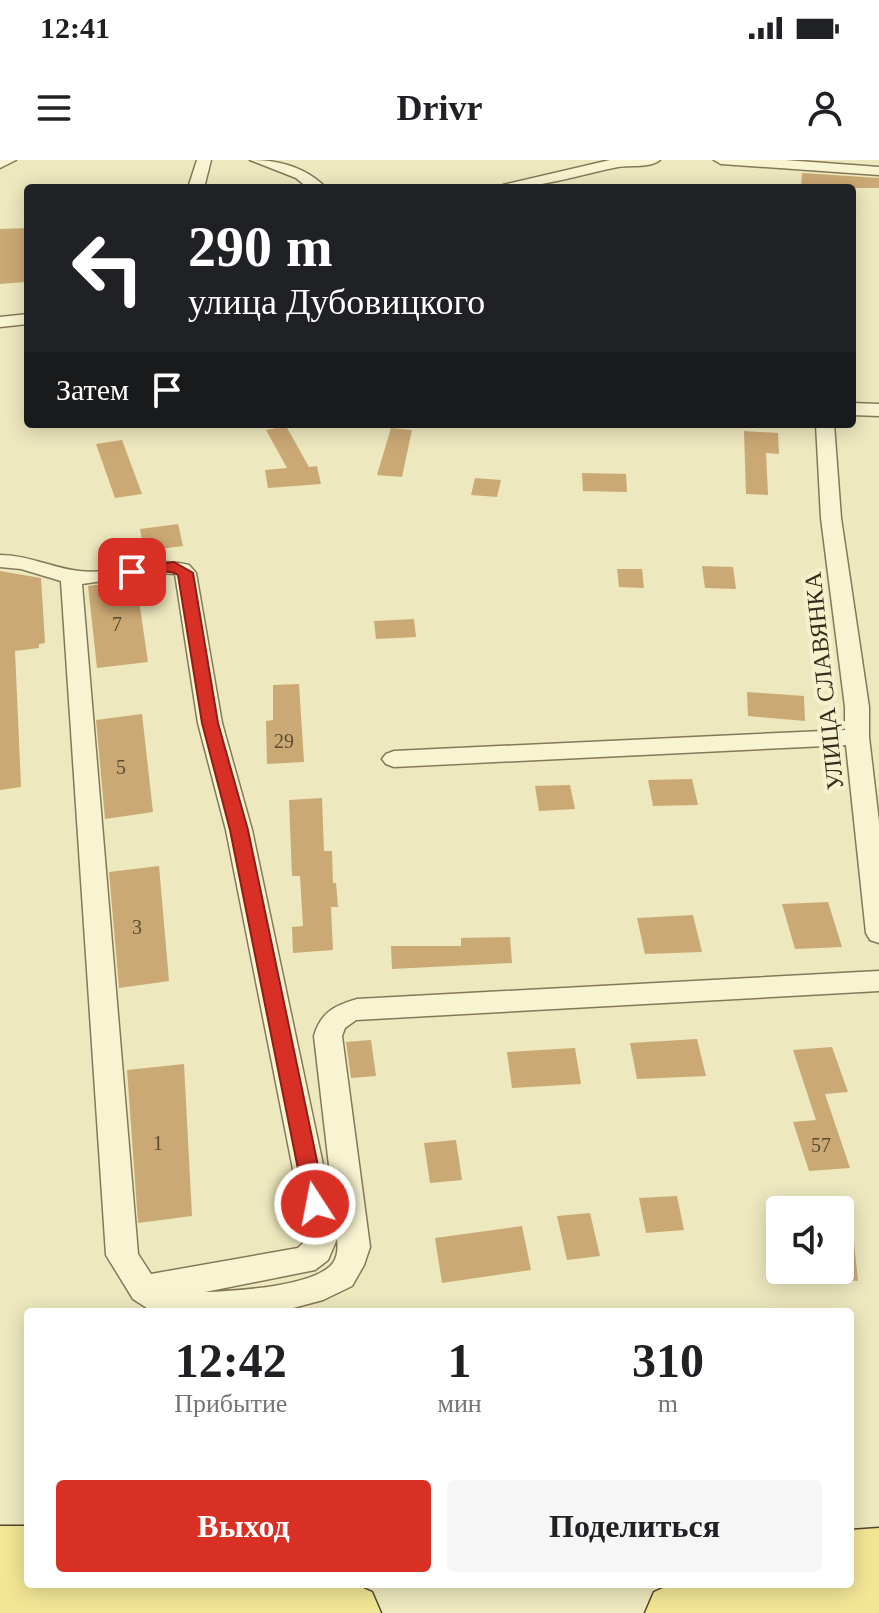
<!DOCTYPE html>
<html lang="ru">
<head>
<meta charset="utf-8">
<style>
	:root { --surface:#fff; --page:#f6f6f6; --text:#202124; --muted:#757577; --accent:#d93025 }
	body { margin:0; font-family:"Times New Roman",serif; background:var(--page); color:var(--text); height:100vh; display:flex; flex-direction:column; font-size:30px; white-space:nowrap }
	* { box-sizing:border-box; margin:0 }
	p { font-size:26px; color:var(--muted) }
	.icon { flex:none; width:44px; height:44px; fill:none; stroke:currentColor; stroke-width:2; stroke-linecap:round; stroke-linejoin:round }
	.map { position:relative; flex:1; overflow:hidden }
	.details { position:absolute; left:24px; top:1148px; width:830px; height:280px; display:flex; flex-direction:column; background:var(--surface); border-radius:8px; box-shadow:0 4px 20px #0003 }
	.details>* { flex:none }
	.guide { position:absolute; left:24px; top:24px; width:832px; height:244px; border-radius:8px; box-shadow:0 4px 20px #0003; background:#202124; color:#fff; overflow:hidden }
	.fabs { position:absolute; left:766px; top:1036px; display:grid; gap:16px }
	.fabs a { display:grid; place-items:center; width:88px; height:88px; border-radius:8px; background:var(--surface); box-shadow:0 4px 20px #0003; font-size:40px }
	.pin { position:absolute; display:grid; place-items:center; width:68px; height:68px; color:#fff; margin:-34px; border-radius:16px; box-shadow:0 4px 12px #0006 }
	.me { position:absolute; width:88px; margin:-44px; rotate:349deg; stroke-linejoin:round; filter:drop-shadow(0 0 6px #0008) }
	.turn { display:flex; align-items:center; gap:28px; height:168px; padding:0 32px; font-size:36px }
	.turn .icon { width:104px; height:104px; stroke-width:2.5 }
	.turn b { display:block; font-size:56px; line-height:68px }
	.then { display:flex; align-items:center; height:76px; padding:0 32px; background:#0003; gap:16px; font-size:30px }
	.eta { display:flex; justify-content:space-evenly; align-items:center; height:136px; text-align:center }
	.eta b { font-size:48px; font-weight:800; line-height:56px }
	.cta { display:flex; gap:16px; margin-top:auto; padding:16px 32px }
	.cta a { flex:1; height:92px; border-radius:8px; background:var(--accent); color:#fff; font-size:32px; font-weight:800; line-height:92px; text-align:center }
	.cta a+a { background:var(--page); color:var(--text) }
	.status { display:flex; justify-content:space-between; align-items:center; height:56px; padding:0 40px; background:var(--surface); direction:ltr }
	.status svg { height:22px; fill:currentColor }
	header { display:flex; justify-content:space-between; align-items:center; height:104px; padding:0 32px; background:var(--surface); font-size:36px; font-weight:800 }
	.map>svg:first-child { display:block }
	.building { fill:#cba974 }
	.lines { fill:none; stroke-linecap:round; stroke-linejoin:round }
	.minor-casing { stroke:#857857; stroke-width:3 }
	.primary-casing { stroke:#53452c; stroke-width:3 }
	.minor { fill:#f8f4d1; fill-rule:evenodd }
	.primary { fill:#f2e695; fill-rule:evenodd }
	.route { fill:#d93025; stroke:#8d1f18; stroke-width:2 }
	.labels { text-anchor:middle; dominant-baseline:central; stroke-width:8; stroke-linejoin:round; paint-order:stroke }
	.number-label { font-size:20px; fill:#5a4b32 }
	.street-label { font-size:24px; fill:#352c1c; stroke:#f5f1cd }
</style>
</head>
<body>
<div class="status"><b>12:41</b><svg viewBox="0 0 49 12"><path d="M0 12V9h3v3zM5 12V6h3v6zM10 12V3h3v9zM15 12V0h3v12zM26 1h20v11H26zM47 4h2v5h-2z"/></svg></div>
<header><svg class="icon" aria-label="menu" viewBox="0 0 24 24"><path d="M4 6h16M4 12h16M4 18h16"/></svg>Drivr<svg class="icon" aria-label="person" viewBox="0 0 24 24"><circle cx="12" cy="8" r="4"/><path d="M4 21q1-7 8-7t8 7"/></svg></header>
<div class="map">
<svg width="879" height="1453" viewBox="0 0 879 1453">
	<rect width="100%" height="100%" fill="#ede8be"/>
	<g class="building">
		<path d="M802,13l77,5v10h-78z"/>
		<path d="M28,68l-3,54 -25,2v-55z"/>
		<path d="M286,266l23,41 8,-1 4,18 -53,4 -3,-18 22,-2 -21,-38z"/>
		<path d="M391,268l21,2 -10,47 -25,-2z"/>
		<path d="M744,271l34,2 1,21 -13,-1 2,42 -22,-1z"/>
		<path d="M122,280l20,54 -27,4 -19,-54z"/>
		<path d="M582,313l44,1 1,18 -44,-1z"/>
		<path d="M475,318l26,2 -4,17 -26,-2z"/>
		<path d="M178,364l5,22 -39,5 -4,-22z"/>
		<path d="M702,406l31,1 3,22 -31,-1z"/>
		<path d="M617,409h25l2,19 -25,-1z"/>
		<path d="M0,411l41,7 4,65 -6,1v4l-24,3 6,136 -21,3z"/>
		<path d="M136,420l12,82 -51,6 -9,-82z"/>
		<path d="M414,459l2,18 -40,2 -2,-18z"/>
		<path d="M299,524l5,78 -37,2 -1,-43 7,-1v-35z"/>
		<path d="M747,532l57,4 1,25 -57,-5z"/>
		<path d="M142,554l11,98 -48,7 -9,-99z"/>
		<path d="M692,619l6,26 -45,1 -5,-26z"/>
		<path d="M570,625l5,24 -36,2 -4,-25z"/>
		<path d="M322,638l2,53h8l1,32h3l2,24h-7l2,43 -40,3 -1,-26 11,-1 -3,-50h-8l-3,-76z"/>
		<path d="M159,706l10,115 -50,7 -10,-116z"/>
		<path d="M828,742l14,45 -47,2 -13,-45z"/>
		<path d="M693,755l9,37 -57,2 -8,-36z"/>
		<path d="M510,777l2,26 -120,6 -1,-23h70v-8z"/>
		<path d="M697,879l9,37 -69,3 -7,-36z"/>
		<path d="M371,880l5,36 -25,2 -5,-36z"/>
		<path d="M832,887l16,45 -23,2 25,74 -41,3 -16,-49 23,-2 -23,-70z"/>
		<path d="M575,888l6,36 -69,4 -5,-36z"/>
		<path d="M184,904l8,152 -54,7 -11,-153z"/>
		<path d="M456,980l6,40 -32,3 -6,-40z"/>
		<path d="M677,1036l7,34 -38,3 -7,-35z"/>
		<path d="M590,1053l10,43 -33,4 -10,-44z"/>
		<path d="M840,1063h12l6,58 -18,-1z"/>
		<path d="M522,1066l9,44 -89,13 -7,-45z"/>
	</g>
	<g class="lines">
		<g class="minor-casing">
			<g id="minor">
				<path d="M0,0h16l-16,8z"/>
				<path d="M197,0h14l-7,28h-16z"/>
				<path d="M250,0c28,0 56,7 76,28h-18l-12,-10z"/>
				<path d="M610,0h50c-10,8 -28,5 -42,7 -40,8 -77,21 -118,21l3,-3z"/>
				<path d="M714,0h71l94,7v8l-158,-11z"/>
				<path d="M28,154v10l-28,3v-10z"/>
				<path d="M852,243l27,1v12l-27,-1z"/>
				<path d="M816,264h18l7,94 28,189v30l10,85v121l-9,-3 -4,-7 -20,-188 -452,22 -8,-3 -4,-5 4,-5 8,-3 451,-21v-23l-24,-189z"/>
				<path d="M0,395c28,0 52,13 79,16 38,5 72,-16 110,-6l7,8 26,150 30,107 84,396 -22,-190c7,-24 20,-30 43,-37l522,-28v20l-523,29 -11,8 -3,8 28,211 -6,18 -12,21 -29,14 -45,12h-125l-20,-13 -27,-44 -45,-674 -40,-12 -21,-2zM157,413l18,1 23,149 28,107 80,405 -1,6 -7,7 -147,26 -13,-20 -56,-670zM337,1079c1,8 1,17 -4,24 -18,24 -100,28 -128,29l110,-22 13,-10z"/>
			</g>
		</g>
		<g class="primary-casing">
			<g id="primary">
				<path d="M0,1366h28v58h326l18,8 9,21h-381z"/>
				<path d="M879,1368v85h-234l9,-21 18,-8h178v-54z"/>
			</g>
		</g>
		<use href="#minor" class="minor"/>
		<use href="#primary" class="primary"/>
	</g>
	<path class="route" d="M174,402l19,11 25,150 30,107 78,374 -3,6 -8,3 -7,-3 -3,-6 -75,-374 -28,-107 -24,-148c-16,-10 -38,8 -53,-3l7,-4z"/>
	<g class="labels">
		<g class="number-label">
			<text x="117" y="464">7</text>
			<text x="284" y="581">29</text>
			<text x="121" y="607">5</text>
			<text x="137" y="767">3</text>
			<text x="158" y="983">1</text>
			<text x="821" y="985">57</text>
		</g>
		<g class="street-label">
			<text transform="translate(824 521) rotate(-96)">УЛИЦА СЛАВЯНКА</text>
		</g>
	</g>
</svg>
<div class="fabs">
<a><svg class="icon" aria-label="sound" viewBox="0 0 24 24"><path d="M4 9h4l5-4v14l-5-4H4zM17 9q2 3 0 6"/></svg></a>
</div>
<div class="pin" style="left:132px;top:412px;background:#d93025"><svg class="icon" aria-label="arrive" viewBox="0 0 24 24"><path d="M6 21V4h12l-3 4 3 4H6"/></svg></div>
<svg class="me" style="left:315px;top:1044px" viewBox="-20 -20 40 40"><circle r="17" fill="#d93025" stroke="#fff" stroke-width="3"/><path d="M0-11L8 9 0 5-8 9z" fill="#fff"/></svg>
<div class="guide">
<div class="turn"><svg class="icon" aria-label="left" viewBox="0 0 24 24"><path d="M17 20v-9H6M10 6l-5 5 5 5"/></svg><div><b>290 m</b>улица Дубовицкого</div></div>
<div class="then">Затем<svg class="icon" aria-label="arrive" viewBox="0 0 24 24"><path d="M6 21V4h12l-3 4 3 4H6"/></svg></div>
</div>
<section class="details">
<div class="eta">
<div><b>12:42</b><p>Прибытие</p></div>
<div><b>1</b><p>мин</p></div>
<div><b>310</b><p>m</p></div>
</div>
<div class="cta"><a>Выход</a><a>Поделиться</a></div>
</section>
</div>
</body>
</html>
